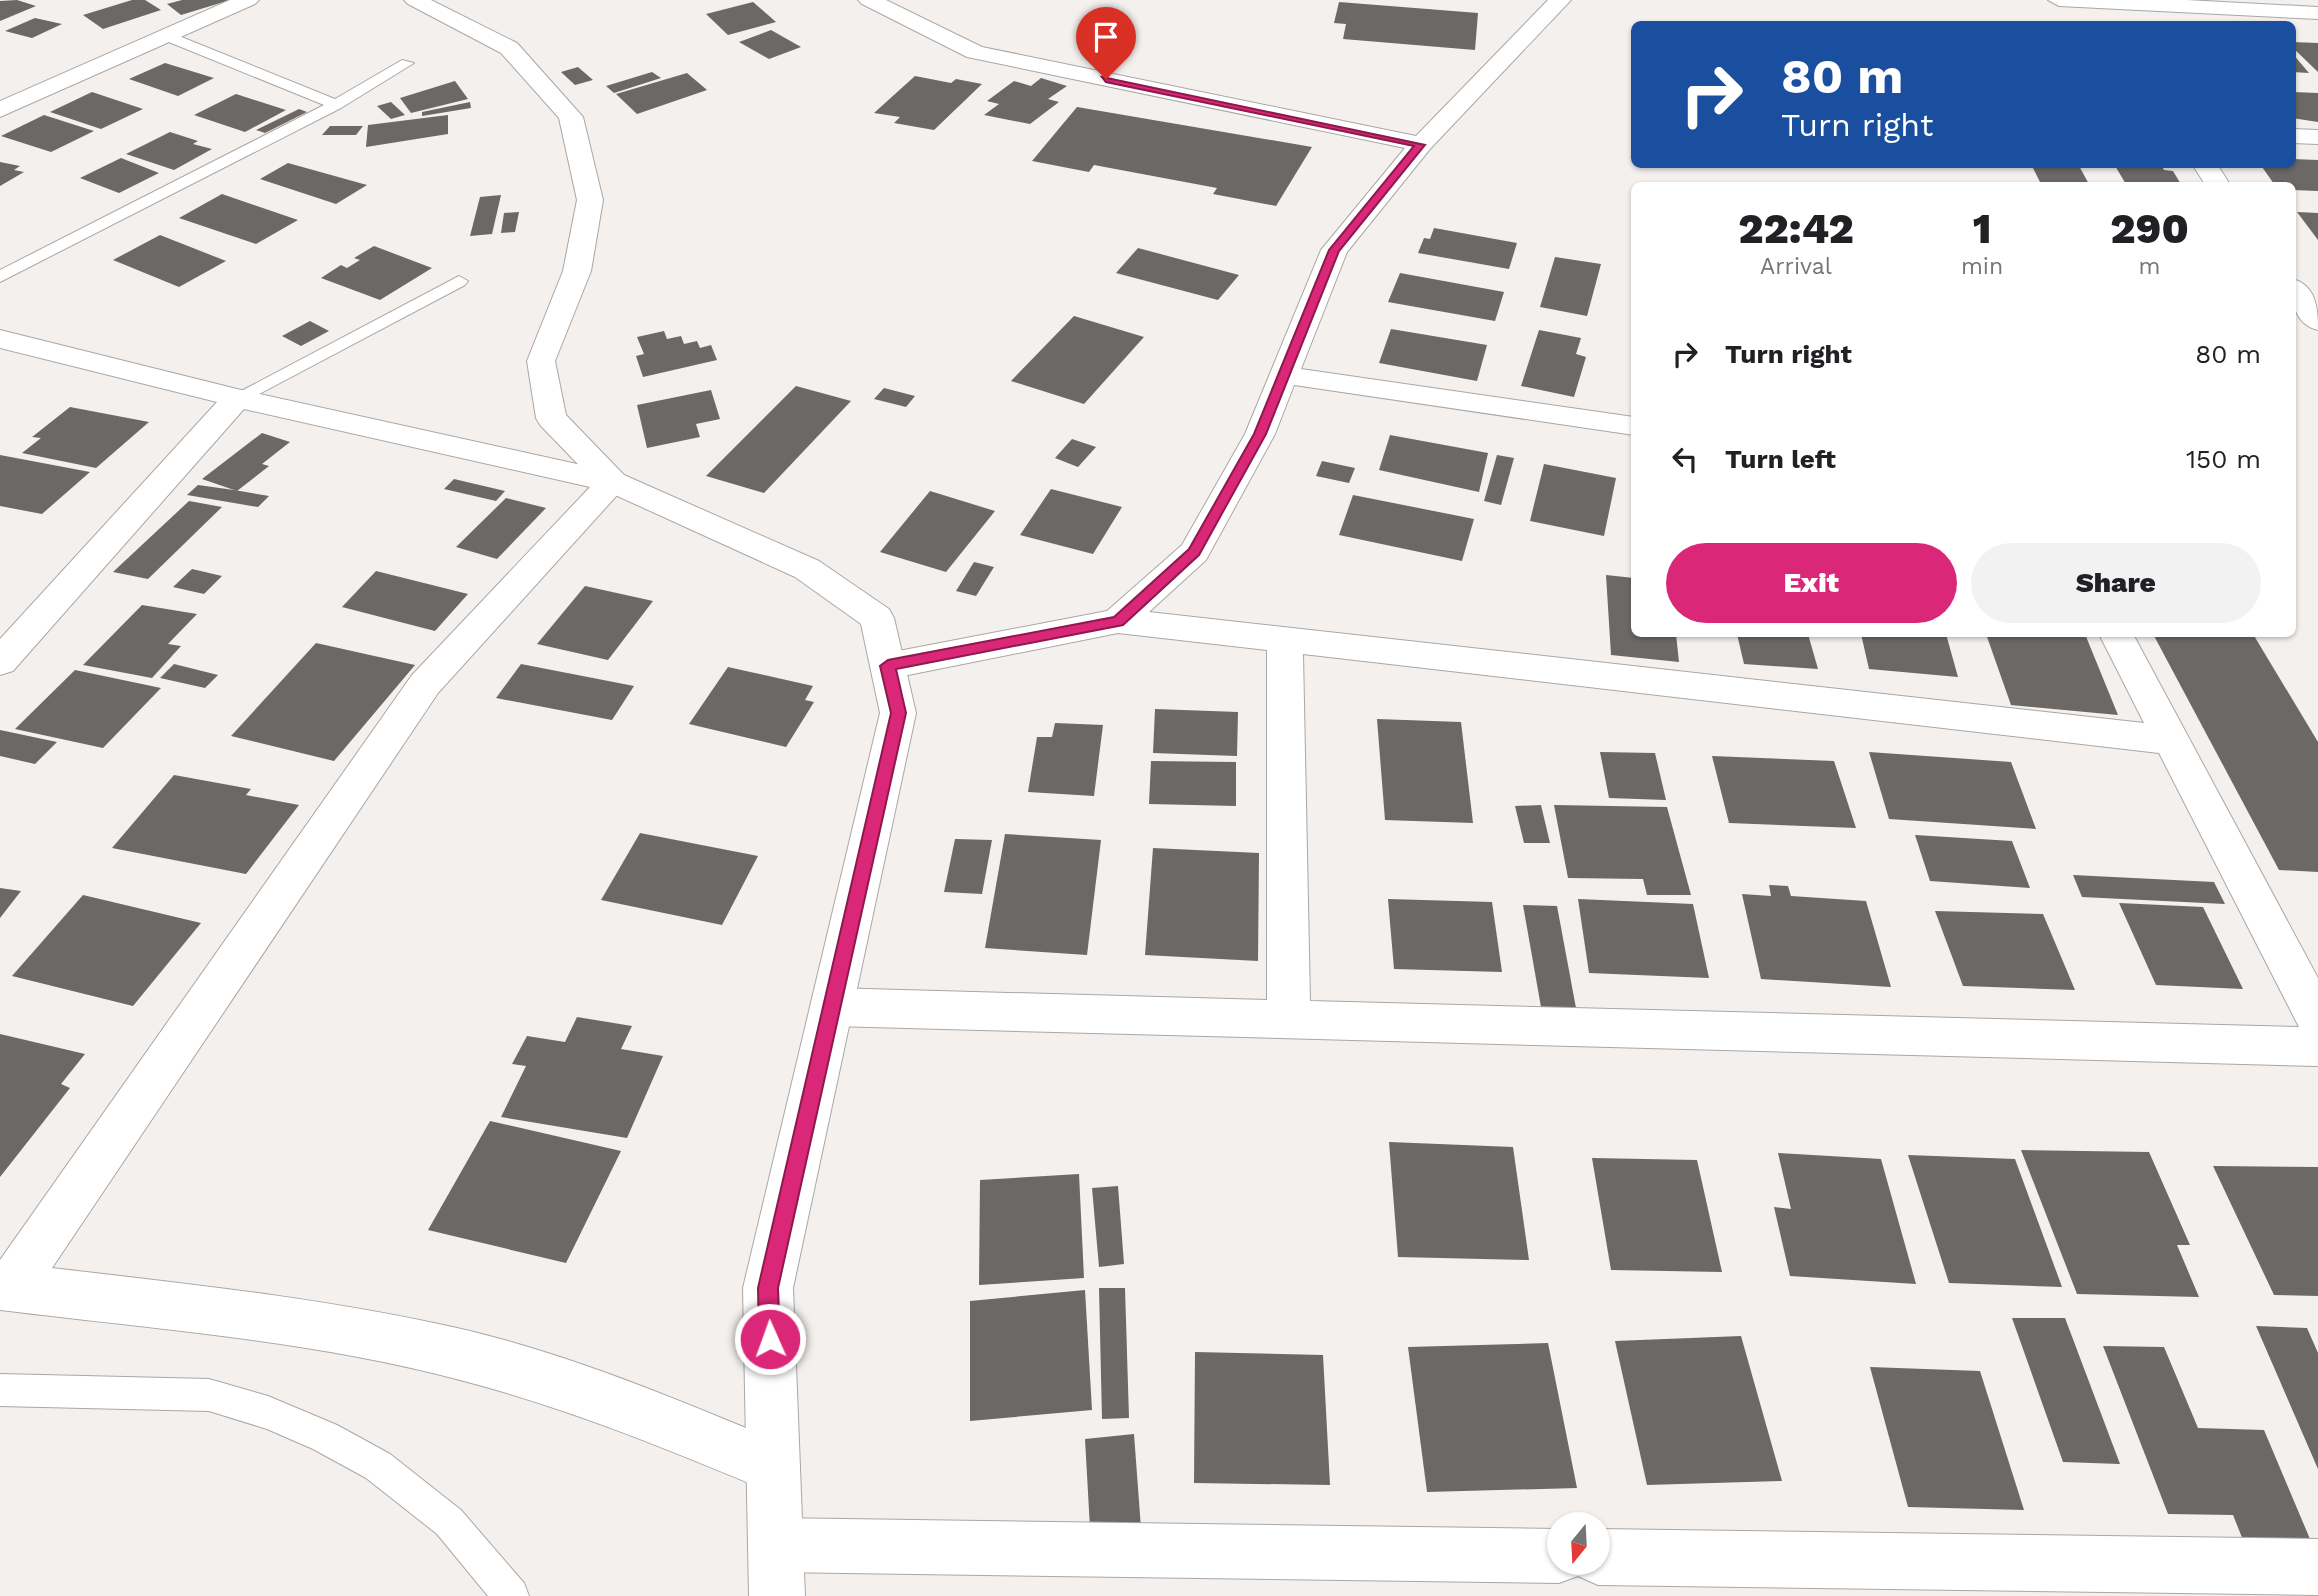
<!DOCTYPE html>
<html lang="en">
<head>
<meta charset="utf-8">
<style>
	:root { --surface:#fff; --page:#f2f2f2; --text:#202124; --muted:#757577; --accent:#db2777 }
	body { margin:0; font-family:"Work Sans",sans-serif; background:var(--page); color:var(--text); height:100vh; display:flex; flex-direction:column; font-size:26px; white-space:nowrap }
	* { box-sizing:border-box; margin:0 }
	p { font-size:23px; color:var(--muted) }
	.icon { flex:none; width:38px; height:38px; fill:none; stroke:currentColor; stroke-width:2; stroke-linecap:round; stroke-linejoin:round }
	.map { position:relative; flex:1; overflow:hidden }
	.sheet { position:absolute; left:1631px; top:182px; width:665px; height:455px; display:flex; flex-direction:column; background:var(--surface); border-radius:10px; box-shadow:0 2px 5px #0004 }
	.sheet>* { flex:none }
	.guide { position:absolute; left:1631px; top:21px; width:665px; height:147px; border-radius:10px; box-shadow:0 2px 5px #0004; background:#1a4fa0; color:#fff; overflow:hidden }
	.needle { width:46px; rotate:198deg }
	.buttons { position:absolute; left:1547px; top:1512px; display:grid; gap:14px }
	.buttons a { display:grid; place-items:center; width:63px; height:63px; border-radius:50%; background:var(--surface); box-shadow:0 2px 5px #0004; font-size:35px }
	.pin { position:absolute; display:grid; place-items:center; width:60px; height:60px; color:#fff; margin:-72px -30px; border-radius:50% 50% 50% 0; rotate:-45deg; box-shadow:0 0 7px #0007 }
	.pin .icon { rotate:45deg }
	.me { position:absolute; width:77px; margin:-38px; rotate:358deg; stroke-linejoin:round; filter:drop-shadow(0 0 5px #0008) }
	.turn { display:flex; align-items:center; gap:24px; height:147px; padding:0 35px; font-size:32px }
	.turn .icon { width:91px; height:91px; stroke-width:2.5 }
	.turn b { display:block; font-size:49px; line-height:60px }
	.eta { display:flex; justify-content:space-evenly; align-items:center; height:119px; text-align:center }
	.eta b { font-size:42px; font-weight:800; line-height:49px }
	.primary-button { display:flex; gap:14px; margin-top:auto; padding:14px 35px }
	.primary-button a { flex:1; height:80px; border-radius:42px; background:var(--accent); color:#fff; font-size:28px; font-weight:800; line-height:80px; text-align:center }
	.primary-button a+a { background:var(--page); color:var(--text) }
	ul { padding:0; list-style:none }
	li { display:flex; align-items:center; gap:21px; height:105px; padding:0 35px }
	li div { flex:1 }
	li b { display:block; font-size:26px }
	li em { font-style:normal }
	.map>svg:first-child { display:block }
	.building { fill:#6b6866 }
	.lines { fill:none; stroke-linecap:round; stroke-linejoin:round }
	.lane-casing { stroke:#aaa7a5; stroke-width:2 }
	.street-casing { stroke:#aaa7a5; stroke-width:2 }
	.secondary-casing { stroke:#aaa7a5; stroke-width:2 }
	.lane { fill:#fff; fill-rule:evenodd }
	.street { fill:#fff; fill-rule:evenodd }
	.secondary { fill:#fff; fill-rule:evenodd }
	.route { fill:#db2777; stroke:#8e194d; stroke-width:2 }
</style>
</head>
<body>
<div class="map">
<svg width="2318" height="1596" viewBox="0 0 2318 1596">
	<rect width="100%" height="100%" fill="#f3f0ee"/>
	<g class="building">
		<path d="M17,0l19,6 -36,15v-20z"/>
		<path d="M132,0h13l16,10 -58,19 -20,-14z"/>
		<path d="M182,0h45v1l-46,14 -14,-11z"/>
		<path d="M753,2l23,20 -48,13 -22,-21z"/>
		<path d="M1339,2l139,11 -3,37 -132,-11 3,-15 -12,-1z"/>
		<path d="M35,18l27,6 -30,14 -27,-7z"/>
		<path d="M771,30l30,17 -32,12 -30,-17z"/>
		<path d="M2292,42l26,1v29l-26,-25z"/>
		<path d="M2292,53l17,20 -17,-1z"/>
		<path d="M165,63l49,15 -36,18 -49,-17z"/>
		<path d="M578,67l15,13 -18,5 -14,-13z"/>
		<path d="M652,72l9,6 -47,15 -8,-7z"/>
		<path d="M687,73l20,17 -70,24 -21,-20z"/>
		<path d="M915,76l36,7 5,-4 26,5 -48,46 -40,-7 6,-6 -26,-4z"/>
		<path d="M1041,78l26,8 -19,13 11,3 -29,22 -46,-9 15,-11 -12,-3 27,-20 17,5z"/>
		<path d="M455,81l13,18 -57,14 -11,-15z"/>
		<path d="M92,92l51,17 -42,20 -51,-17z"/>
		<path d="M2292,92l26,1v29l-26,-4z"/>
		<path d="M236,94l50,16 -41,22 -51,-17z"/>
		<path d="M391,102l14,13 -14,4 -14,-13z"/>
		<path d="M470,102l1,6 -49,8v-4z"/>
		<path d="M1077,107l235,40 -36,59 -63,-12 4,-6 -123,-23 -5,7 -57,-11z"/>
		<path d="M299,109l8,3 -42,21 -9,-3z"/>
		<path d="M44,115l50,16 -43,21 -50,-16z"/>
		<path d="M448,115v19l-82,13 2,-22z"/>
		<path d="M330,126h33l-7,9h-34z"/>
		<path d="M170,132l28,9 -5,3 19,5 -38,21 -48,-16z"/>
		<path d="M121,158l38,15 -40,20 -39,-15z"/>
		<path d="M2292,159l26,1v31l-26,-1v-4l-18,-2 -14,-20h32z"/>
		<path d="M0,162l20,4 -6,4 10,2 -24,14z"/>
		<path d="M288,163l79,22 -31,19 -76,-25z"/>
		<path d="M2031,164h47l12,22h-48z"/>
		<path d="M2114,164h47l3,6 9,1 9,15h-55z"/>
		<path d="M222,194l76,26 -42,24 -77,-26z"/>
		<path d="M501,195l-9,39 -22,2 10,-39z"/>
		<path d="M519,212l-4,20 -14,1 3,-20z"/>
		<path d="M2297,212l21,1v27z"/>
		<path d="M1434,228l83,15 -8,26 -91,-16 6,-15 6,1z"/>
		<path d="M160,235l66,26 -47,26 -66,-27z"/>
		<path d="M374,246l58,22 -52,32 -59,-22 20,-13 6,3 13,-8 -6,-2z"/>
		<path d="M1138,248l101,27 -21,25 -102,-27z"/>
		<path d="M1555,257l46,7 -14,52 -47,-9z"/>
		<path d="M1400,273l104,19 -9,29 -107,-19z"/>
		<path d="M1074,316l70,21 -60,67 -73,-23z"/>
		<path d="M310,321l19,10 -28,15 -19,-10z"/>
		<path d="M1391,329l96,16 -10,36 -98,-18z"/>
		<path d="M1539,330l42,8 -5,16 10,3 -12,40 -53,-11z"/>
		<path d="M664,331l3,8 14,-3 3,8 13,-3 3,7 11,-3 6,15 -74,17 -7,-21 8,-2 -7,-17z"/>
		<path d="M796,386l55,15 -87,92 -58,-17z"/>
		<path d="M884,388l31,8 -9,11 -32,-8z"/>
		<path d="M711,390l9,29 -24,5 4,13 -53,11 -10,-43z"/>
		<path d="M70,407l79,15 -53,46 -74,-15 19,-15 -9,-1z"/>
		<path d="M262,433l28,9 -28,22 7,2 -32,25 -35,-12z"/>
		<path d="M1390,435l98,18 -9,39 -100,-22z"/>
		<path d="M1072,439l24,8 -18,20 -23,-9z"/>
		<path d="M0,455l90,17 -48,42 -42,-8z"/>
		<path d="M1497,455l17,3 -13,47 -17,-4z"/>
		<path d="M1322,461l33,7 -6,15 -33,-7z"/>
		<path d="M1544,464l72,14 -12,58 -74,-15z"/>
		<path d="M454,479l51,12 -9,10 -52,-12z"/>
		<path d="M198,485l36,5 35,6 -11,11 -71,-12z"/>
		<path d="M1051,489l71,18 -29,47 -73,-19z"/>
		<path d="M930,491l65,20 -49,61 -66,-20z"/>
		<path d="M1353,495l121,24 -12,42 -123,-26z"/>
		<path d="M506,498l40,10 -49,51 -41,-12z"/>
		<path d="M189,501l33,6 -74,72 -35,-7z"/>
		<path d="M974,562l20,5 -18,29 -20,-5z"/>
		<path d="M192,569l30,7 -18,18 -31,-7z"/>
		<path d="M376,571l92,23 -33,37 -93,-24z"/>
		<path d="M1606,575l28,3v56h42l3,28 -68,-7z"/>
		<path d="M585,586l68,15 -45,59 -71,-16z"/>
		<path d="M142,605l55,9 -29,30 13,2 -29,32 -69,-13z"/>
		<path d="M1737,634h71l10,35 -74,-5z"/>
		<path d="M1861,634h85l12,43 -89,-8z"/>
		<path d="M1986,634h99l33,81 -107,-10z"/>
		<path d="M2153,634h100l65,108v130l-39,-2z"/>
		<path d="M316,643l99,22 -81,96 -103,-25z"/>
		<path d="M174,664l44,11 -13,13 -45,-10z"/>
		<path d="M521,664l113,22 -22,34 -116,-22z"/>
		<path d="M728,667l85,19 -8,14 9,2 -28,45 -97,-23z"/>
		<path d="M75,670l86,18 -58,60 -88,-19z"/>
		<path d="M1155,709l83,3 -1,44 -84,-3z"/>
		<path d="M1377,719l84,3 12,101 -88,-3z"/>
		<path d="M1055,723l48,2 -9,71 -66,-4 9,-55h15z"/>
		<path d="M0,730l57,12 -22,22 -35,-8z"/>
		<path d="M1600,752l55,1 11,47 -57,-2z"/>
		<path d="M1869,752l142,10 25,67 -147,-10z"/>
		<path d="M1712,756l122,5 22,67 -127,-5z"/>
		<path d="M1151,761l85,1v44l-87,-2z"/>
		<path d="M174,775l77,14 -5,6 53,10 -53,69 -134,-26z"/>
		<path d="M1541,805l9,38h-26l-9,-37z"/>
		<path d="M1554,805l113,2 24,88h-44l-4,-16 -75,-1z"/>
		<path d="M640,833l118,23 -36,69 -121,-25z"/>
		<path d="M1005,834l96,6 -14,115 -102,-7z"/>
		<path d="M1915,835l97,6 18,47 -100,-7z"/>
		<path d="M955,839l37,1 -10,54 -38,-2z"/>
		<path d="M1153,848l106,5 -1,108 -113,-6z"/>
		<path d="M2073,875l141,7 11,22 -143,-7z"/>
		<path d="M1769,885l19,1 3,10 75,5 25,86 -130,-8 -19,-85 29,2z"/>
		<path d="M0,888l21,3 -21,27z"/>
		<path d="M83,895l118,28 -68,83 -121,-30z"/>
		<path d="M1388,899l104,3 10,70 -108,-3z"/>
		<path d="M1578,899l115,5 16,74 -120,-5z"/>
		<path d="M2119,903l84,4 40,82 -87,-4z"/>
		<path d="M1523,905l34,1 19,102 -35,-1z"/>
		<path d="M1935,911l108,3 32,76 -112,-4z"/>
		<path d="M577,1017l55,9 -11,23 42,7 -36,82 -126,-21 25,-51 -14,-2 15,-28 38,6z"/>
		<path d="M0,1034l85,20 -24,30 9,4 -70,89z"/>
		<path d="M490,1121l131,30 -55,112 -138,-33z"/>
		<path d="M1389,1142l124,5 16,113 -131,-3z"/>
		<path d="M2021,1150l128,2 41,93h-13l22,52 -122,-3z"/>
		<path d="M1778,1153l103,6 35,125 -126,-8 -16,-69 17,2z"/>
		<path d="M1908,1155l107,4 47,128 -113,-4z"/>
		<path d="M1592,1158l105,2 25,112 -111,-2z"/>
		<path d="M2213,1166l105,1v129l-44,-1z"/>
		<path d="M1079,1174l5,104 -105,7 1,-105z"/>
		<path d="M1118,1186l6,78 -25,3 -7,-79z"/>
		<path d="M1099,1288h26l4,130 -27,1z"/>
		<path d="M1085,1290l7,120 -122,11v-120z"/>
		<path d="M2012,1318h53l55,146 -57,-2z"/>
		<path d="M2256,1326l51,2 11,25v116z"/>
		<path d="M1741,1336l41,145 -135,4 -32,-144z"/>
		<path d="M1548,1343l29,145 -150,4 -19,-145z"/>
		<path d="M2103,1346l61,1 34,81 66,2 54,128 -69,-3 -16,-40 -65,-1z"/>
		<path d="M1195,1352l128,3 7,130 -136,-2z"/>
		<path d="M1870,1367l110,4 44,139 -116,-3z"/>
		<path d="M1134,1434l8,108 -51,4 -6,-107z"/>
	</g>
	<g class="lines">
		<g class="lane-casing">
			<g id="lane">
				<path d="M159,32h10l166,67 67,-39 12,3 -73,45 -341,174v-12l324,-165 -165,-67z"/>
				<path d="M459,276l9,5 -3,4 -221,117h-14l-2,-4z"/>
				<path d="M0,1374l209,5 59,17 69,29 53,29 71,56 63,73 5,13h-41l-51,-62 -71,-56 -53,-29 -46,-20 -58,-18 -209,-5z"/>
			</g>
		</g>
		<g class="street-casing">
			<g id="street">
				<path d="M230,0h29l-4,4 -255,113v-16z"/>
				<path d="M858,0h28l96,47 434,89 132,-136h23l-141,149 -83,103 -46,117 333,48v18l-340,-50 -19,49 -69,126 -57,52 995,111 -45,-89h34l185,344v88l-1486,-40 -15,-6 -7,-13 7,-13 15,-6 435,12v-350l-149,-17 -230,46 -13,-4 -5,-9 5,-9 13,-4 219,-42 75,-66 63,-111 76,-184 84,-102 -438,-91 -105,-53zM1303,654l856,99 140,274 -989,-26z"/>
				<path d="M2048,0h138l132,7v12l-259,-13z"/>
				<path d="M2292,129l26,1v14l-26,-1z"/>
				<path d="M2192,164h25l14,22h-25z"/>
				<path d="M2292,279c25,6 26,31 26,51 -25,-6 -26,-30 -26,-51z"/>
				<path d="M0,330l237,59 376,83 11,3 5,7 -191,211 -386,575c136,16 271,30 405,60 115,26 226,74 335,119l8,19 -8,19 -19,8c-103,-43 -205,-85 -313,-113 -150,-40 -307,-51 -460,-70v-50l412,-585 178,-188 -346,-78 -231,262 -13,4v-36l217,-237 -217,-54z"/>
				<path d="M775,1518l784,11v34h39v-34l720,10v56l-720,-10 -20,-9 -19,7 -784,-11 -19,-8 -8,-19 8,-19z"/>
			</g>
		</g>
		<g class="secondary-casing">
			<path id="secondary" d="M404,0h27l86,43 66,74 20,83 -12,71 -36,90 11,54 58,60 195,86 70,48 5,9 22,95 -123,575 12,308h-56l-6,-308 137,-575 -19,-89 -66,-47 -193,-88 -62,-64 -4,-7 -9,-57 36,-90 14,-71 -18,-82 -58,-65 -93,-49z"/>
		</g>
		<use href="#lane" class="lane"/>
		<use href="#street" class="street"/>
		<use href="#secondary" class="secondary"/>
	</g>
	<path class="route" d="M1102,77l323,68 -86,106 -73,183 -67,121 -76,70 -227,44 10,44 -128,575 2,51 -3,8 -7,3 -8,-3 -3,-8 -1,-51 133,-575 -11,-47 8,-6 226,-43 75,-68 65,-115 75,-184 85,-104 -308,-64z"/>
</svg>
<div class="buttons">
<a><svg class="needle" viewBox="-14 -14 28 28"><path d="M0-13l5 13h-10z" fill="#e53935"/><path d="M0 13l5-13h-10z" fill="#757577"/></svg></a>
</div>
<div class="pin" style="left:1106px;top:79px;background:#d93025"><svg class="icon" aria-label="arrive" viewBox="0 0 24 24"><path d="M6 21V4h12l-3 4 3 4H6"/></svg></div>
<svg class="me" style="left:770px;top:1339px" viewBox="-20 -20 40 40"><circle r="17" fill="#db2777" stroke="#fff" stroke-width="3"/><path d="M0-11L8 9 0 5-8 9z" fill="#fff"/></svg>
<div class="guide">
<div class="turn"><svg class="icon" aria-label="right" viewBox="0 0 24 24"><path d="M7 20v-9h11M14 6l5 5-5 5"/></svg><div><b>80 m</b>Turn right</div></div>
</div>
<section class="sheet">
<div class="eta">
<div><b>22:42</b><p>Arrival</p></div>
<div><b>1</b><p>min</p></div>
<div><b>290</b><p>m</p></div>
</div>
<ul>
<li><svg class="icon" aria-label="right" viewBox="0 0 24 24"><path d="M7 20v-9h11M14 6l5 5-5 5"/></svg><div><b>Turn right</b></div><em>80 m</em></li>
<li><svg class="icon" aria-label="left" viewBox="0 0 24 24"><path d="M17 20v-9H6M10 6l-5 5 5 5"/></svg><div><b>Turn left</b></div><em>150 m</em></li>
</ul>
<div class="primary-button"><a>Exit</a><a>Share</a></div>
</section>
</div>
</body>
</html>
